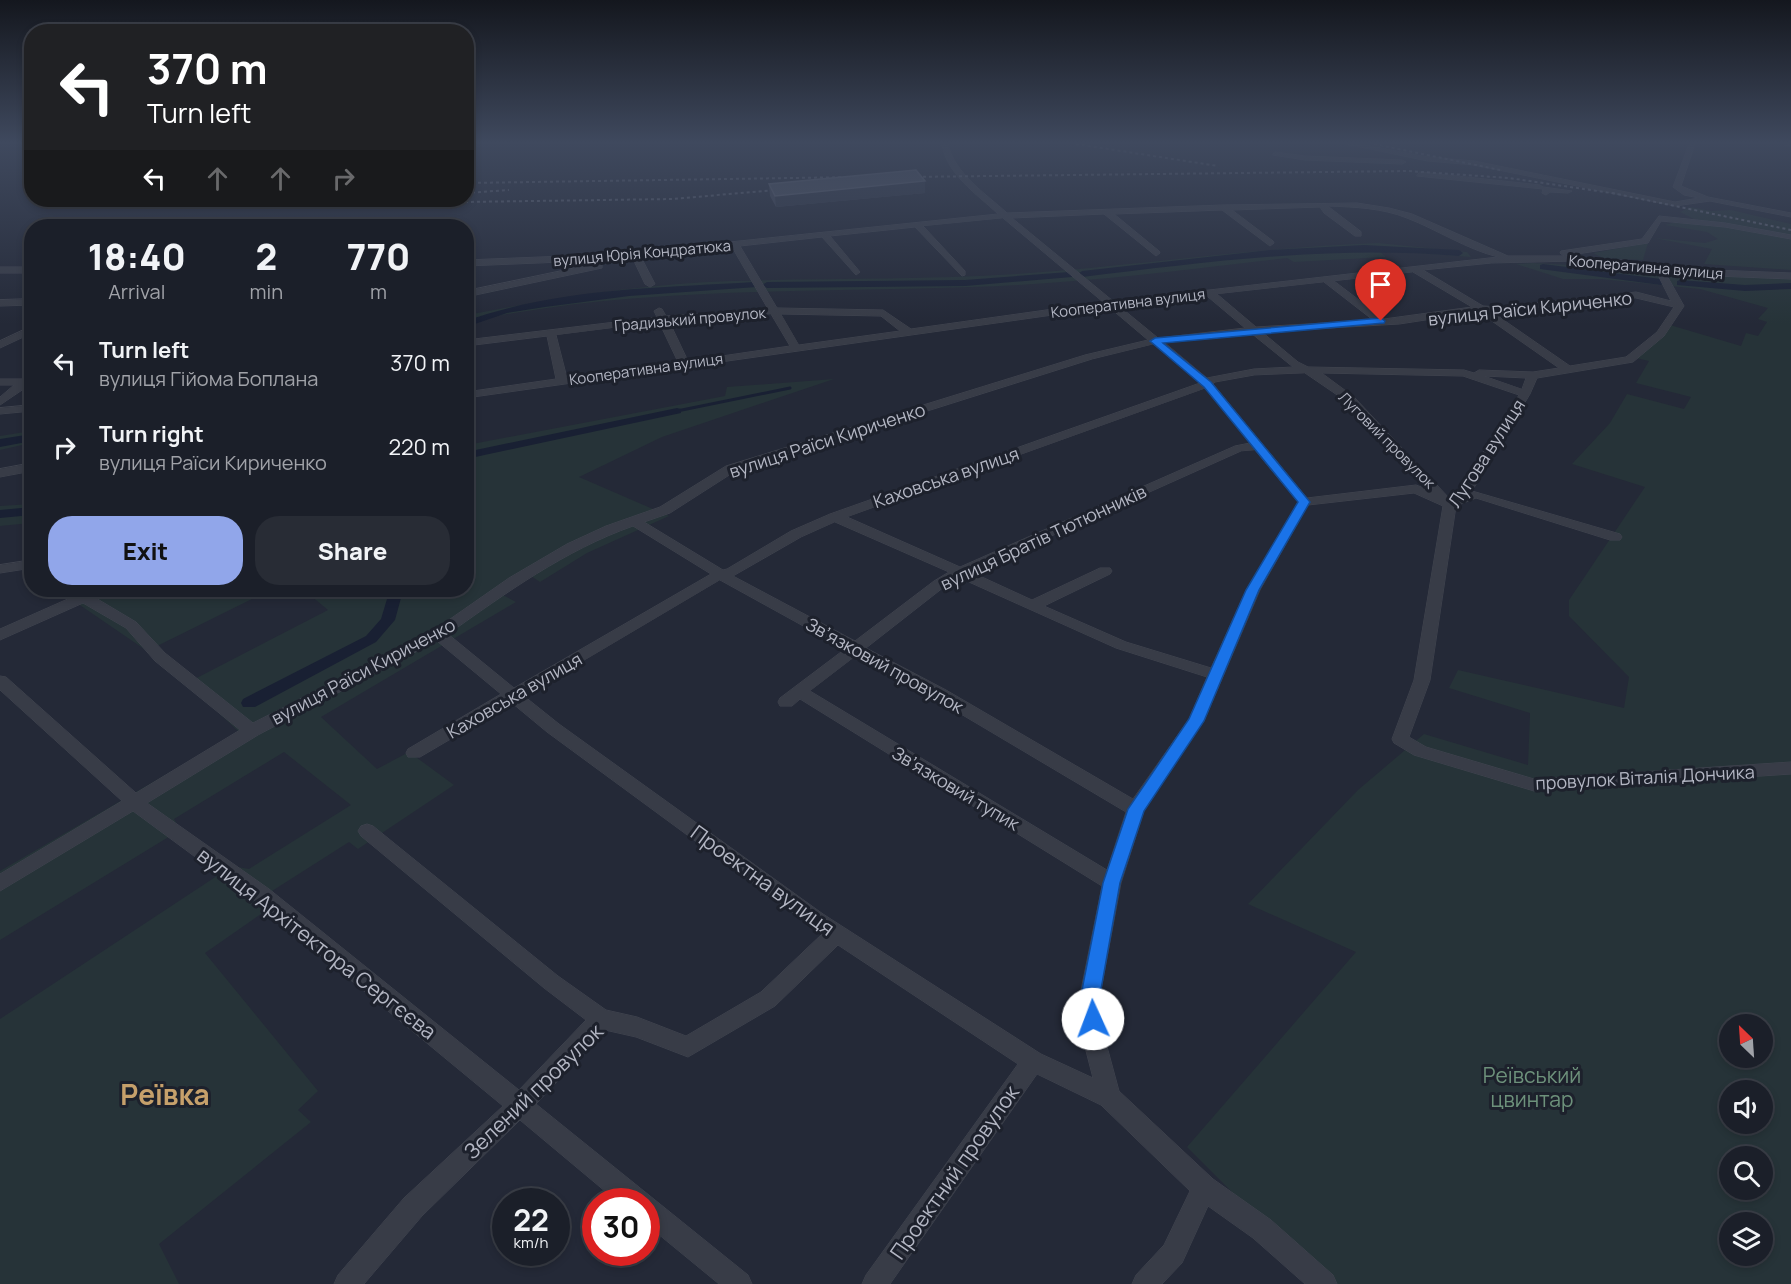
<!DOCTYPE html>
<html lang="en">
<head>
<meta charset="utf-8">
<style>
	:root { --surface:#1b1f29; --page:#282c35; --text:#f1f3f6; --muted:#a0a2a8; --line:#393d46; --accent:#91a6ea }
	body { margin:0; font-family:Manrope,sans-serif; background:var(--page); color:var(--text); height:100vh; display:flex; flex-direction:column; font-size:22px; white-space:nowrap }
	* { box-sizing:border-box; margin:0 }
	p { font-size:20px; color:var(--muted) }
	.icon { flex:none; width:33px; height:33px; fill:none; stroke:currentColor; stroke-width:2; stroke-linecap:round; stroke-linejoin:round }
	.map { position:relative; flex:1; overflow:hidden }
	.panel { position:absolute; left:24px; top:219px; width:450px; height:378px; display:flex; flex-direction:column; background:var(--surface); border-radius:24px; box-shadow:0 3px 9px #0003,0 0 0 2px var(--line) }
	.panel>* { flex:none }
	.hud { position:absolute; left:24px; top:24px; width:450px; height:183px; border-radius:24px; box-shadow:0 3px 9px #0003,0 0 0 2px var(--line); background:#202124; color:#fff; overflow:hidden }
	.needle { width:39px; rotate:335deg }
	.tools { position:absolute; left:1719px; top:1014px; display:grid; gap:12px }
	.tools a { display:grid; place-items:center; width:54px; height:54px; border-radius:50%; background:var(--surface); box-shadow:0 3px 9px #0003,0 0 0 2px var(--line); font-size:30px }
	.speed { position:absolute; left:492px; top:1188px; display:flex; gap:12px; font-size:30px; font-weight:700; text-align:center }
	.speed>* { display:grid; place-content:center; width:78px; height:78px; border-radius:50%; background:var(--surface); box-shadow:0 3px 9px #0003,0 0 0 2px var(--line); line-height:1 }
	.speed small { font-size:15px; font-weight:400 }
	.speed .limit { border:9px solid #d22; background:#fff; color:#111 }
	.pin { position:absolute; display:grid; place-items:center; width:51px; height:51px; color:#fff; margin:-62px -26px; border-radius:50% 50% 50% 0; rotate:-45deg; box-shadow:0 0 6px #0007 }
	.pin .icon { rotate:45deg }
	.me { position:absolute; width:66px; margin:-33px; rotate:358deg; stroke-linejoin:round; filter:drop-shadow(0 0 4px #0008) }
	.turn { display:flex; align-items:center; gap:21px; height:126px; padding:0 24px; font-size:27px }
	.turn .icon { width:78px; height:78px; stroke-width:2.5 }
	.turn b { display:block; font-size:42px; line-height:51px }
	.lanes { display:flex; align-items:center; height:57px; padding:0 24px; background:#0003; justify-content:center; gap:30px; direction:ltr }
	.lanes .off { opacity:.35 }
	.eta { display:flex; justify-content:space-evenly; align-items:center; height:102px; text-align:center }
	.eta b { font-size:36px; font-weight:800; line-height:42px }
	.button { display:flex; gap:12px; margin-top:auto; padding:12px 24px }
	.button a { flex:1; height:69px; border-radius:24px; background:var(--accent); color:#111; font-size:24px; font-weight:800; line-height:69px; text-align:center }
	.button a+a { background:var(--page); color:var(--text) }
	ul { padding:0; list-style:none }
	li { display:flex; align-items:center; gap:18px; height:84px; padding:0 24px }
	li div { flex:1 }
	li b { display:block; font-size:22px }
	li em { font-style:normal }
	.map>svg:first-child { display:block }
	.green { fill:#263338; fill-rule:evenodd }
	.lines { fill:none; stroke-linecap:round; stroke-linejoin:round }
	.stream { stroke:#192033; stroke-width:3 }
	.canal { fill:#192033; fill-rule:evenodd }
	.minor-casing { stroke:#414550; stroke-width:1 }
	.minor { fill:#383c47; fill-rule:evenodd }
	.rail { stroke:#5a5f6e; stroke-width:2; stroke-dasharray:3 3; stroke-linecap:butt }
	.wall { fill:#404555 }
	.shaded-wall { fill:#2f3544 }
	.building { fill:#4c5261; stroke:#5c6170; stroke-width:1.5 }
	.route { fill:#1a73e8; stroke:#114b97; stroke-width:1.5 }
	.labels { text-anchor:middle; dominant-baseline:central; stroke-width:6; stroke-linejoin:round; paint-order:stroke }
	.far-street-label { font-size:15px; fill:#b3b6c3; stroke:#1d212c }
	.street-label { font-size:18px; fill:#b3b6c3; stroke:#1d212c }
	.near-street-label { font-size:21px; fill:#b3b6c3; stroke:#1d212c }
	.near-park-label { font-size:21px; fill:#6d917b; stroke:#1d212c }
	.near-district-label { font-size:28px; font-weight:bold; fill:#c6a06b; stroke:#1d212c }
</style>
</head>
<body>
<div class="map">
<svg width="1791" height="1284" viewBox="0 0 1791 1284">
	<rect width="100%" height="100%" fill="#242937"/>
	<g class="green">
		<path d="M1690,207l22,4 19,-1 60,14v12l-97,-17 -14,-7z"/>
		<path d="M1676,222l49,5 66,11v32l-87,-6 8,-15 -58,-11 51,5 13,-4 -11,-7 -42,-7z"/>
		<path d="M1378,243l89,9 4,5 -93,-7 8,7 -92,5 -7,-4c-105,12 -210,26 -315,29 -169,6 -339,-1 -505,35v25v-32c87,-17 175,-31 264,-34 95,-3 190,-1 285,-7 121,-8 241,-27 362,-31z"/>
		<path d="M1648,243l-5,17 -40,-2 -10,-5z"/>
		<path d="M1533,263l258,14v1007h-467l-137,-137 169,-195 -108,-48 110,-114 66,-56 104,31 2,-52 -81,-25 9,-18 166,38 5,-31 -60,-61v-16l76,-113 -73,-23 38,-41 17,-29 57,15 7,-12 -55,-14 13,-22 -13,-3 34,-33 71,21 5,-13 12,3 9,-14 -9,-3 10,-11 -68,-19 -99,-10h-38l-47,-15zM1730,1024h32v34h-32zM1730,1090h32v34h-32zM1730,1156h32v34h-32zM1730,1222h32v34h-32z"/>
		<path d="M834,379l-172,58 -83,40 90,39 -82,37 -47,29 -9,-6 -30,18 15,8 -195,115 56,52 32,-17 45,33 -96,64 -9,-7 -77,49 9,9 -76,53 113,138 -20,19 13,12 -152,122 20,40h-179v-265l232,-153 17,3 102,-64 -67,-53 -110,67 6,11 -180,110v-69l239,-139 -52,-49 141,-73 -24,-20h162l1,-145 258,-49 2,-9z"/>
		<path d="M31,431v12l-31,7v-14z"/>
		<path d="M31,504v19l-31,3v-20z"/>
		<path d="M89,590h181l-123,61 -76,-52z"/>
	</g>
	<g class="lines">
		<path class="stream" d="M677,411l113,-23"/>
		<g class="canal">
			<path d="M1364,245l95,5 4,3 -4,3c-127,-11 -251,6 -377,21l-4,-3 4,-3 188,-21z"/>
			<path d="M1543,264l118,15 5,3 -5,3 -121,-16v-4z"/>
			<path d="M1069,272l3,1v4l-107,9 -198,2 -5,-3 5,-3 198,-2z"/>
			<path d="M1680,280l65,5 46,-2v6l-46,2 -68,-6v-4z"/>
			<path d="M754,282l5,3 -2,2 -128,9 -84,11 -38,6 -41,14v-6c91,-33 193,-33 288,-39z"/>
			<path d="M677,408l4,1v4l-215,46v-7z"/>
			<path d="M32,434v7l-32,6v-8z"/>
			<path d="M32,507v8l-32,3v-8z"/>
			<path d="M380,590h14l7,8 -6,22 -19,22 -121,65h-12l-2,-4 2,-4 123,-63 15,-17 6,-20z"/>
		</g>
		<g class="minor-casing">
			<g id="minor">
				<path d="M942,144h6c7,30 37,49 59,69l216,-8 134,-2 32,5 23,6 96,42h56l-4,-3 1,-2 81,-12 17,-23 66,7 66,12v4l-66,-12 -64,-6 -13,22 -84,13 57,4 39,8 131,5v6l-125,-5 18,32 -20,30 -31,26 -96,16 -7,16 -58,97 148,43 2,3 -2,3h-10l-134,-42 -20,8 -26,174 -21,57 17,10 108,32 257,-17v12l-257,17 -120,-36 -20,-12 -2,-4 22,-59 29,-174 -29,-13 -106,12 -48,85 -56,131 -60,90 -23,72 -21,112 6,48 13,48 94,88 58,41 62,55 4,9h-32l-52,-46 -45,-32 -26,57 -20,21h-30l4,-9 28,-30 26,-54 -89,-86 -64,-31 -147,210h-28l4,-9 152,-211 -180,-119 -63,61 -87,51 -52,-20 -31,-7 -69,74 212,171 4,9h-33l-73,-60v-22h-28l-98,-82 -98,96 -58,68h-30l4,-9 66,-77 99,-92 -248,-205 -122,-90 -133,80v-17l122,-73 -122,-111v-14l6,1 130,116 104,-63 -85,-69 -29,-33 -43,-25 -83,37v-11l79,-35h10l47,28 29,31 88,70 180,-92 76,-53 58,-34 39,-18 54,-19 66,-41 359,-111 63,-15 -39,-33 -643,91v-6l90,-13 -9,-43 -81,10v-6l191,-23 -3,-6 5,-3 3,1 4,7 102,-7 -36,-62 -91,10 14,27 -5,3 -5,-3 -12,-25 -167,7v-6l149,-6 383,-40c-21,-20 -52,-40 -56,-70zM1328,206c27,1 54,2 79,12 31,12 59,31 91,39l-385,44 -101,-83 92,-4 52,42 4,-3 -1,-2 -45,-37 108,-4 48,36 4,-3 -1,-2 -41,-31 88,-3 4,6 31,23h6v-4zM1003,218l100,84 -192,27 -28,-19 -106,-2 -37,-62 82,-9 34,38 4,-3 -30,-36 85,-9 47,49 3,-1v-4l-42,-45zM1577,261l44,4 36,8 14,28 -35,-9 -137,15 -16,-1 -60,-36 68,-7zM1413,272l59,35 -88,12 -50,-38zM1324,282l49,38 -117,7 -39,-33zM1207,296l38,32 -87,10 -39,-32zM1636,298l38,9 -17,25 -31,25 -56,9 -78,-54zM1479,312l80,56 -26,4 -54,-2 -5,3 -10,-3 -156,-3 -10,-5 -36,-30 137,-8zM771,314l19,32 -102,15 -19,-40zM781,314l100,2 19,15 -101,14zM659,322l19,40 -111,16 -11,-43zM1251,333l42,34 -39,2 -47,9 -42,-35zM1154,344l46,39 -370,131 -39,17 -64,38 -4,1 -79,-48 26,-9 64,-41 358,-113zM1305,373l41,28 83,89 -13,-5 -109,13 -94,-114 2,-2 39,-7zM1322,373l141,3 56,19 -63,101 -6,3 -96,-102zM1484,376l42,2 -4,11zM1206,388l44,55 -15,3 -275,121 -113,-50zM1255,450l43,52 -52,88 -35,78 -85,-26 -82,-36 66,-32 2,-3 -2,-3h-10l-68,32 -61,-28 270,-121zM835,522l114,50 -15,9 -79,60 -122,-65 68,-39zM633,526l78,48 -197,114 -66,-54c58,-41 117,-84 185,-108zM960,578l156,70 91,29 -18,42 -56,80 -187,-109 -80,-42 78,-61zM720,580l125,69 -65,49 -2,4 2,4h12l8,-7 302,187 -22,109 4,48 9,35 -52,-24 -218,-140 -264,-190 -35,-28zM437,641l64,53 -93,55 -2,4 2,4h12l92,-54 35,29 275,202 -61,58 -75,44 -49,-19 -31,-7 -48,-34 -185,-150 -6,-2 -6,2 -3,5 3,5 183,152 42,32 -67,70 -250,-201 -122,-86 111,-68zM857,655l77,43 192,114 -19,58 -297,-179z"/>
				<path d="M1346,144h13l69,13 46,4 201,41 24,-4 -15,-3 -11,-8 16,-43h6l-14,42 27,11 83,16v4l-81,-16 -35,5 -201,-41 -46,-4z"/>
				<path d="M1785,144h6v2l-5,-1z"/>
				<path d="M1275,152l30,4 97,4 4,2 -4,2 -97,-4 -32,-5z"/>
				<path d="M1420,172l120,13 3,2 29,4 -4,2 -18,-1 -4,3 -4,-2 1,-4 -126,-13z"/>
				<path d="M599,263l3,1v4l-136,29v-6z"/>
				<rect x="0" y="267" width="32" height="6"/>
				<path d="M32,299v6l-32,1v-6z"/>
				<path d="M32,326v7l-32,15v-7z"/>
				<path d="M32,373l-1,11 -31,21v-8l14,-12h-14v-6h22z"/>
				<path d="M32,405v6l-32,3v-6z"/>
				<path d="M32,463v8l-32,6v-8z"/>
				<path d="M32,560v8l-32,5v-8z"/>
			</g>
		</g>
		<use href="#minor" class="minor"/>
		<g class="rail">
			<path d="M1076,144l142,22"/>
			<path d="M1374,144l126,26"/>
			<path d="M905,177l503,-6 101,7 109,16"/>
			<path d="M466,183l391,-6"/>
			<path d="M466,193l43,-3"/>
			<path d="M1612,193l179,37"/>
			<path d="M111,207l562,-8 113,-10"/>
		</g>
	</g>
	<path class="wall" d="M769,184l156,9 -149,14 -6,-11z"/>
	<path class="shaded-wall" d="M925,181v12l-149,14 -1,-11z"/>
	<path class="building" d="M916,170l9,11 -150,15 -6,-12z"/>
	<linearGradient id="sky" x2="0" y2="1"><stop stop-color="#14171e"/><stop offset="0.44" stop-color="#3f495e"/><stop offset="1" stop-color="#3f495e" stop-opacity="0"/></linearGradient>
	<rect width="1791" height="324" fill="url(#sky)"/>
	<path class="route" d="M1381,318l4,3 -1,2 -221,20 48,39 99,120 -51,88 -55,131 -60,90 -24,72 -20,112 2,24 -3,6 -6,3 -7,-3 -5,-30 22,-112 25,-74 61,-90 57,-129 52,-88 -94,-115 -54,-46 5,-3z"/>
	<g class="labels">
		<g class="far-street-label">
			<text transform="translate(642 253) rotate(-5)">вулиця Юрія Кондратюка</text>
			<text transform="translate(1646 267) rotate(5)">Кооперативна вулиця</text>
			<text transform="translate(1128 303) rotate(-7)">Кооперативна вулиця</text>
			<text transform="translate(690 319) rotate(-5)">Градизький провулок</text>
			<text transform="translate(646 369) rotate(-8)">Кооперативна вулиця</text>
			<text transform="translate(1387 440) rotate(45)">Луговий провулок</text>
		</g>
		<g class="street-label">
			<text transform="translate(1530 308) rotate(-6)">вулиця Раїси Кириченко</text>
			<text transform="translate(827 440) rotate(-18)">вулиця Раїси Кириченко</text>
			<text transform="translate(1486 453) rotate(-57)">Лугова вулиця</text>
			<text transform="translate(946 477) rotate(-19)">Каховська вулиця</text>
			<text transform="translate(1043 537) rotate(-25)">вулиця Братів Тютюнників</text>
			<text transform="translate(885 665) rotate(29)">Звʼязковий провулок</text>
			<text transform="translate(363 671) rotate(-28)">вулиця Раїси Кириченко</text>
			<text transform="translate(514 695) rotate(-30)">Каховська вулиця</text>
			<text transform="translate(1645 777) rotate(-3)">провулок Віталія Дончика</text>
			<text transform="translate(956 788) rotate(31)">Звʼязковий тупик</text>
		</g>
		<g class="near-street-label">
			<text transform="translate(763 880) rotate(36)">Проектна вулиця</text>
			<text transform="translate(317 943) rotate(38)">вулиця Архітектора Сергєєва</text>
			<text transform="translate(533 1091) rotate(-44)">Зелений провулок</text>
			<text transform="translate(954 1172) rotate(-55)">Проектний провулок</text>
		</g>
		<g class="near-park-label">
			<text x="1532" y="1075">Реївський<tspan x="1532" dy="24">цвинтар</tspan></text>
		</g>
		<g class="near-district-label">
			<text x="165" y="1094">Реївка</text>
		</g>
	</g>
</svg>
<div class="tools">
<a><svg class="needle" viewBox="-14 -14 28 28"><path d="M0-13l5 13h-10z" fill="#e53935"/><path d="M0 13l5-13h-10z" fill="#a0a2a8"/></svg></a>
<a><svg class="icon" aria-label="sound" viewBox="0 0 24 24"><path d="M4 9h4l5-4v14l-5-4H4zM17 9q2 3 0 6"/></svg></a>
<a><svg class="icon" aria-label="search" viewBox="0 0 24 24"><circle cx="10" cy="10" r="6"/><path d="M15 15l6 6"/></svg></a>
<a><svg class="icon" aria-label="layers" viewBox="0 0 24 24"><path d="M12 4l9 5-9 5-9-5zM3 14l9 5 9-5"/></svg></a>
</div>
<div class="speed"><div>22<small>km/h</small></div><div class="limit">30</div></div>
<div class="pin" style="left:1381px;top:321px;background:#d93025"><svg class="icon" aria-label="arrive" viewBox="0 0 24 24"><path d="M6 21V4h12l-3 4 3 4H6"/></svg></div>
<svg class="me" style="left:1093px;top:1019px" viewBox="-20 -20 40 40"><circle r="19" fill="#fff"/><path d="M0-13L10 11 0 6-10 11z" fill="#1a73e8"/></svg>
<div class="hud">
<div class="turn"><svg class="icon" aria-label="left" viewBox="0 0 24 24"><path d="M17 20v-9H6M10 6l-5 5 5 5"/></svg><div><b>370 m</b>Turn left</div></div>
<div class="lanes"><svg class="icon" aria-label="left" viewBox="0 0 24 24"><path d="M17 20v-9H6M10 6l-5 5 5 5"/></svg><svg class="icon off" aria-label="ahead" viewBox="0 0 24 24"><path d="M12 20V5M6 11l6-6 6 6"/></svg><svg class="icon off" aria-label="ahead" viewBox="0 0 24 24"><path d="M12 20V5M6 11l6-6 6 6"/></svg><svg class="icon off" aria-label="right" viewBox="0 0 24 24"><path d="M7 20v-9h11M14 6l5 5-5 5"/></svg></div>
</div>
<section class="panel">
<div class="eta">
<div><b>18:40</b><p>Arrival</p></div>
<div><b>2</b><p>min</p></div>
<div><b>770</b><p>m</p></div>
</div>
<ul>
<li><svg class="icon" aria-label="left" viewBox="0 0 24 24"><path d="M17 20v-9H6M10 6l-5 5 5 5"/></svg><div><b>Turn left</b><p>вулиця Гійома Боплана</p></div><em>370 m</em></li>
<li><svg class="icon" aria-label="right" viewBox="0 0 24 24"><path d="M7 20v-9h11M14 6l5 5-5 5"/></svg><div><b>Turn right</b><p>вулиця Раїси Кириченко</p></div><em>220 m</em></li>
</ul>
<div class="button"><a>Exit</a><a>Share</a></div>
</section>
</div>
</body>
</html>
